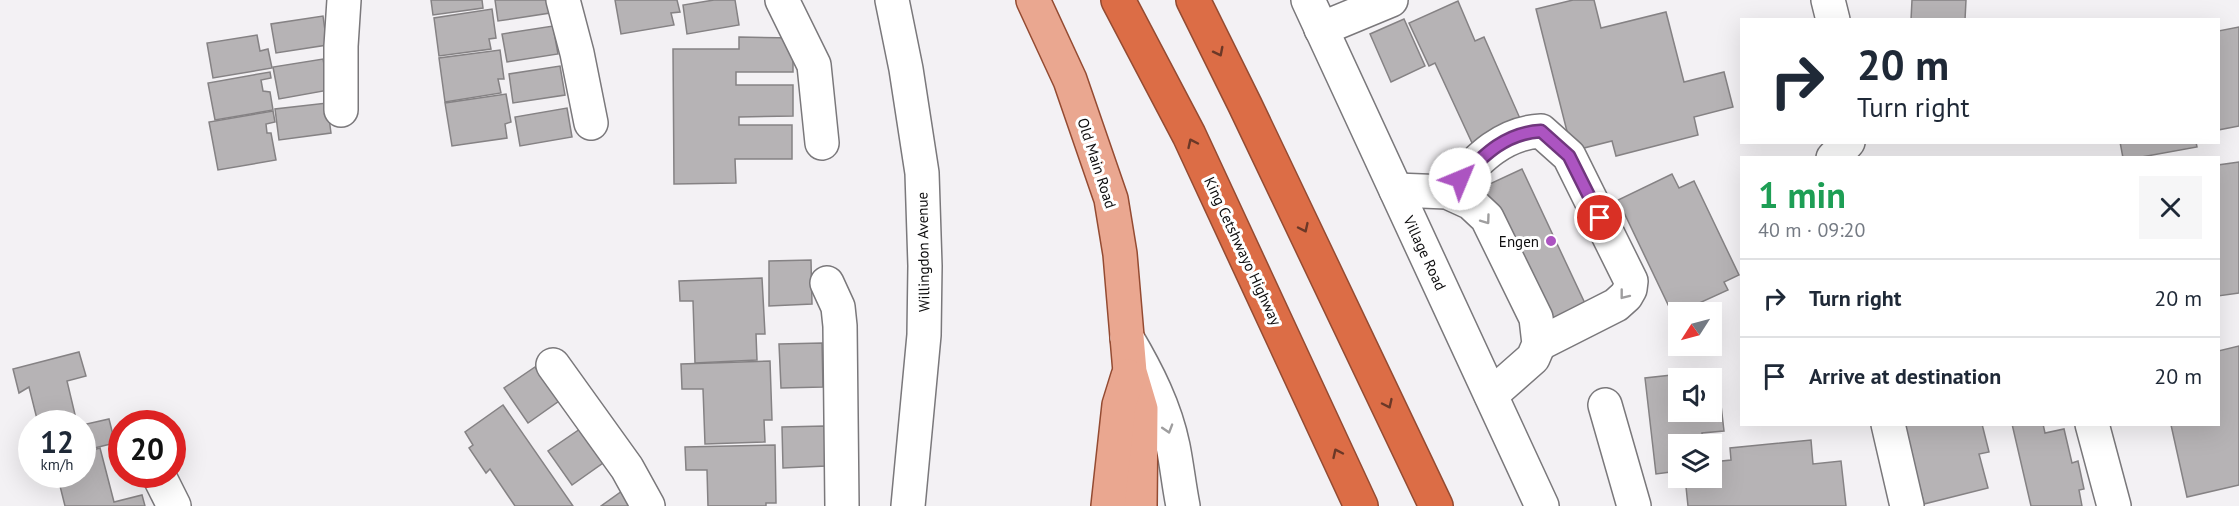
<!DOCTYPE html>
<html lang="en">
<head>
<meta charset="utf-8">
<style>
	:root { --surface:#fff; --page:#f6f6f7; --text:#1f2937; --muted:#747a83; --line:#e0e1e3 }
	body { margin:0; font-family:"PT Sans",sans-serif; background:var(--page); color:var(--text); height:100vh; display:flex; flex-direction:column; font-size:22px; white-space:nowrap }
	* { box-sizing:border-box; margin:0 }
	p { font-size:20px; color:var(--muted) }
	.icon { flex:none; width:33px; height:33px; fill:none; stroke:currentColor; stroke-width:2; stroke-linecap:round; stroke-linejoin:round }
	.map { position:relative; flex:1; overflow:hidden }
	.drawer { position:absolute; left:1740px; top:156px; width:480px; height:270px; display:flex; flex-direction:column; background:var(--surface); border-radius:0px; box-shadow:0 6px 24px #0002 }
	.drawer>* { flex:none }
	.top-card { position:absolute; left:1740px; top:18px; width:480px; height:126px; border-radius:0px; box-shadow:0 6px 24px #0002; background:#fff; color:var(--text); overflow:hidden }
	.needle { width:39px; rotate:234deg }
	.tools { position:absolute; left:1668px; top:302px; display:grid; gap:12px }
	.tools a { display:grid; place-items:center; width:54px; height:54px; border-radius:0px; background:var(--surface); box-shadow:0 6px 24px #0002; font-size:30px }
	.speed { position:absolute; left:18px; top:410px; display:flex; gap:12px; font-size:30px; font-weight:700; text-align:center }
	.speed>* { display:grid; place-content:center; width:78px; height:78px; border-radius:50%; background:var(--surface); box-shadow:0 6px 24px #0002; line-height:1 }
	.speed small { font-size:15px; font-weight:400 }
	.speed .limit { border:9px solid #d22; background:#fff; color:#111 }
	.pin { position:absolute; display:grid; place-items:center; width:51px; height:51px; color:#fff; margin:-26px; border:3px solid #fff; border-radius:50%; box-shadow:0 2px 6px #0007 }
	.me { position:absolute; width:66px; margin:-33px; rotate:45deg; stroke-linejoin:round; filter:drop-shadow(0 0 4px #0008) }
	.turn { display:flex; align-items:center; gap:21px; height:126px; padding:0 18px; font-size:27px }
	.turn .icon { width:78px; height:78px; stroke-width:2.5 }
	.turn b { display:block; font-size:42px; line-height:51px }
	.round { display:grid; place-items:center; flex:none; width:63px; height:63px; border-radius:0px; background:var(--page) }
	.summary { display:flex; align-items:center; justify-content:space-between; height:102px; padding:0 18px }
	h1 { font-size:36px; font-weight:600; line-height:45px; color:#1e9e55 }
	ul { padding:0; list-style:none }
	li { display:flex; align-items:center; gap:18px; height:78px; padding:0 18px; border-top:2px solid var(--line) }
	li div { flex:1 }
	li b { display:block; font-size:22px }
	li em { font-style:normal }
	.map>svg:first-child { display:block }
	.building { fill:#b6b3b5; stroke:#858284; stroke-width:1.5; fill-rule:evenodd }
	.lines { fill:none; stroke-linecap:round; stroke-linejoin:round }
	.minor-casing { stroke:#7a787b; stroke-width:36 }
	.major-casing { stroke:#944b32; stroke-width:36 }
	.highway-casing { stroke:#944b32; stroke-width:36 }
	.minor { stroke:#fff; stroke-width:33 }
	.major { stroke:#eaa790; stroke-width:33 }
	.highway { stroke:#dc6d46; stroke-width:33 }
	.oneway { stroke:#6b3827 }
	.oneway2 { stroke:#9f9e9f }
	.route-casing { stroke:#70377d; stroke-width:15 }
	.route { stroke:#ac54c1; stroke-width:10 }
	.poi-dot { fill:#ac54c1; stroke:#fff; stroke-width:2 }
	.labels { text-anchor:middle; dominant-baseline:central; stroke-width:6; stroke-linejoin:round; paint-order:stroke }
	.street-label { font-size:15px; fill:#0e0d0e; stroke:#fff }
	.poi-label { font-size:15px; fill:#0e0d0e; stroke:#fff; text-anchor:end }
</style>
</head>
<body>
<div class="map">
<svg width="2239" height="506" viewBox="0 0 2239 506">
	<rect width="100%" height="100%" fill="#f3f1f4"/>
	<g class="building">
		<path d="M431,0h51l1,8 -50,7z"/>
		<path d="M495,0h53l2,13 -52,8z"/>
		<path d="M615,0h62l3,12 -9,1 3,12 -53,9z"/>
		<path d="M714,0h21l4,25 -52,9 -4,-29z"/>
		<path d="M1573,0h21l7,28 65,-16 18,70 40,-10 9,35 -39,10 4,18 -82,21 -4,-15 -40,10 -36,-142z"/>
		<path d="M1912,0h54l-1,20h-54z"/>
		<path d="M1458,1l17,40 9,-4 38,86 -49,22 -38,-82 -6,3 -20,-43z"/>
		<path d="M492,9l4,29 -7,1 2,10 -52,7 -5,-38z"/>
		<path d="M323,16l4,29 -51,8 -5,-29z"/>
		<path d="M1404,19l21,47 -34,16 -21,-48z"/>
		<path d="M553,26l5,28 -51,8 -5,-28z"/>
		<path d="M2239,27v99l-21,4v-99z"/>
		<path d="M257,35l3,16 8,-2 4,19 -59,10 -6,-35z"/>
		<path d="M739,37l54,1v34h-57v13h57v31l-54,1v8h53v34h-57l1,24 -62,1 -1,-135h66z"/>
		<path d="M500,50l4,29h-6l3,14 -56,9 -6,-44z"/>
		<path d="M323,59l6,31 -50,9 -6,-32z"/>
		<path d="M560,66l5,29 -52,8 -4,-29z"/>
		<path d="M270,72l1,6 -10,2 2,11 7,1 3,18 -58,10 -7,-37z"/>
		<path d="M506,94l5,28 -6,2 2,14 -55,8 -7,-43z"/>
		<path d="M327,103l4,30 -52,7 -4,-31z"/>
		<path d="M567,108l5,29 -52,9 -5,-29z"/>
		<path d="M273,111l2,11 -9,2 1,9h4l5,27 -58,10 -9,-48z"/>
		<path d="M2120,142h76l1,5 -61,11h-13z"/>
		<path d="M2239,162v131l-21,3v-131z"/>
		<path d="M1522,169l67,143 -39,19 -67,-144z"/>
		<path d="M1672,174l7,14 15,-7 45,94 -15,7 4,8 -55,25 -55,-115z"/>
		<path d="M811,260l1,44 -43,2v-45z"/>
		<path d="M762,278l3,56h-9l1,26 -62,3 -2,-62h-13l-1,-20z"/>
		<path d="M822,343l1,44 -42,1 -2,-44z"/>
		<path d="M2239,346v139l-52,12 -16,-72 47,-1v-73z"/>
		<path d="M79,352l7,24 -19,5 10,42h-39l-9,-36 -10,6 -6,-24z"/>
		<path d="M770,361l2,59h-8l1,22 -60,2 -2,-55h-21l-1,-25z"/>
		<path d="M535,367l24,34 -31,22 -24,-35z"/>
		<path d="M1717,370l7,61 -22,2 1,11h-25v27l-22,3 -11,-96zM1678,378h34v33h-34z"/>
		<path d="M503,405l70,101h-58l-25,-37 -4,4 -17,-25 4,-3 -8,-13z"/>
		<path d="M109,419l6,24 -33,8v-26z"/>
		<path d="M1895,424h87l7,28 -10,2 9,34 -64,16 -8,-32z"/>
		<path d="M2012,424h31l2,9 19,-4 8,34 6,-2 6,28 -5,1 3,16h-51z"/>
		<path d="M824,426l2,40 -43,2 -1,-41z"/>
		<path d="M580,429l23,34 -31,22 -24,-34z"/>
		<path d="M1811,440l2,24 28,-3 5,45h-158l-3,-29h27v-15l19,-2 -1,-12z"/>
		<path d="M775,445l1,58h-10v3h-58l-1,-36h-21l-1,-23z"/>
		<path d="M100,448l14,54 28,-7 3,11h-80l-8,-32h25v-21z"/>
		<path d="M622,491l10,15h-31z"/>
	</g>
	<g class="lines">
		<g class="minor-casing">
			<g id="minor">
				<path d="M563,0l14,53 14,70"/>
				<path d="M782,0l32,65 8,78"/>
				<path d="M892,0l14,69 16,104 3,93 -1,69 -16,171"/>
				<path d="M1308,0l234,506"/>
				<path d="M1828,0l5,20"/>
				<path d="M1321,29l70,-29"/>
				<path d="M341,110v-64l3,-46"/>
				<path d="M1833,158l15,-16"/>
				<path d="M1396,190l51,2 24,11 16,15 49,100 3,26 -6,14 -42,37"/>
				<path d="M1447,192c27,-28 52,-59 94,-61l28,25 62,125 -1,8 -4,7 -10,9 -77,39"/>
				<path d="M827,283l11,24 2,19 2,180"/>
				<path d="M1127,338c20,34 38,69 46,108 4,20 6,40 10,60"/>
				<path d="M553,365l74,103 21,38"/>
				<path d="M1605,405l29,101"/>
				<path d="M1888,424l19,82"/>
				<path d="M2092,424l22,82"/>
				<path d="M158,474l16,32"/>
			</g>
		</g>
		<g class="major-casing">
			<g id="major">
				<path d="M1033,0l37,80 41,119 9,55 10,118 11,37 -1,97"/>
				<path d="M1108,506l11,-101 9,-29"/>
			</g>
		</g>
		<g class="highway-casing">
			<g id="highway">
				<path d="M1118,0l71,135 172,371"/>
				<path d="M1193,0l52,105 191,401"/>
			</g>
		</g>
		<use href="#minor" class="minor"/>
		<use href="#major" class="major"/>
		<use href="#highway" class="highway"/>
	</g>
	<defs><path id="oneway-chevron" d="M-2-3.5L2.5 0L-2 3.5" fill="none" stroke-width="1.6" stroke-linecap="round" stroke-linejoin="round" transform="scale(1.5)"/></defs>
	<g class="oneway">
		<use href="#oneway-chevron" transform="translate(1219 52) rotate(63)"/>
		<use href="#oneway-chevron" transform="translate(1192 143) rotate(-115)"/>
		<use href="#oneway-chevron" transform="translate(1304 228) rotate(65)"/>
		<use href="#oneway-chevron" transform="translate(1388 404) rotate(65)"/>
		<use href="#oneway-chevron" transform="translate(1337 453) rotate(-115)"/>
	</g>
	<g class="oneway2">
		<use href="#oneway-chevron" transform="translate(1486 220) rotate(54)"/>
		<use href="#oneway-chevron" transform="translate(1624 295) rotate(128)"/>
		<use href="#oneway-chevron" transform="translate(1168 429) rotate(73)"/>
	</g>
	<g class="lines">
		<g class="route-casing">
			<path id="route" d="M1460,179c24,-24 45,-46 81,-48l28,25 31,62"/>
		</g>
		<use href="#route" class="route"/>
	</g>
	<circle class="poi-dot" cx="1551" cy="241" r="6"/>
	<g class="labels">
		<g class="street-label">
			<text transform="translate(1097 163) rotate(72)">Old Main Road</text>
			<text transform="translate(1243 251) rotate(65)">King Cetshwayo Highway</text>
			<text transform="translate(923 252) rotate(-91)">Willingdon Avenue</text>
			<text transform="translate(1425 253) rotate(65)">Village Road</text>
		</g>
		<g class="poi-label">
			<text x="1539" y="241">Engen</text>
		</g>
	</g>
</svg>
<div class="tools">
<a><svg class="needle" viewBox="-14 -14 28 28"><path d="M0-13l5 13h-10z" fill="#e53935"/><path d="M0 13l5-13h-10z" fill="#747a83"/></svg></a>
<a><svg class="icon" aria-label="sound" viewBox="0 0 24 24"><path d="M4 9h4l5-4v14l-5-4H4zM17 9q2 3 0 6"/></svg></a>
<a><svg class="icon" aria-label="layers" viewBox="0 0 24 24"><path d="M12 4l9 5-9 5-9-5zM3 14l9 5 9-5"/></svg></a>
</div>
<div class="speed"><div>12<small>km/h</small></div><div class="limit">20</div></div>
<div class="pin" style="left:1600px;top:218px;background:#d93025"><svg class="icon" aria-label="arrive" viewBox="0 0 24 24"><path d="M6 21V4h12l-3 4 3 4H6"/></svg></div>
<svg class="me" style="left:1460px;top:179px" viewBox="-20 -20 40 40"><circle r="19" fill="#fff"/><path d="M0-13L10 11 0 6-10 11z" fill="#ac54c1"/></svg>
<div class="top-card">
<div class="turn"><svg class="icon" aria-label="right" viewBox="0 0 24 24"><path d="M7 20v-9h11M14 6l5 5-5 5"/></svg><div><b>20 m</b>Turn right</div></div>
</div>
<section class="drawer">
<div class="summary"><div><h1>1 min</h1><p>40 m · 09:20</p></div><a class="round"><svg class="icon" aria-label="close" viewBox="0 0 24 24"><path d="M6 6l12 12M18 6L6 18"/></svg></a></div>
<ul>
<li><svg class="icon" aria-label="right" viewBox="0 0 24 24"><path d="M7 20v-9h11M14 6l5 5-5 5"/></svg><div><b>Turn right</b></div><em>20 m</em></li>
<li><svg class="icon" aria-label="arrive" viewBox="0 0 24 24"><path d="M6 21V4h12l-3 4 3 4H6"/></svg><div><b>Arrive at destination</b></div><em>20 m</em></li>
</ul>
</section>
</div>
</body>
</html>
